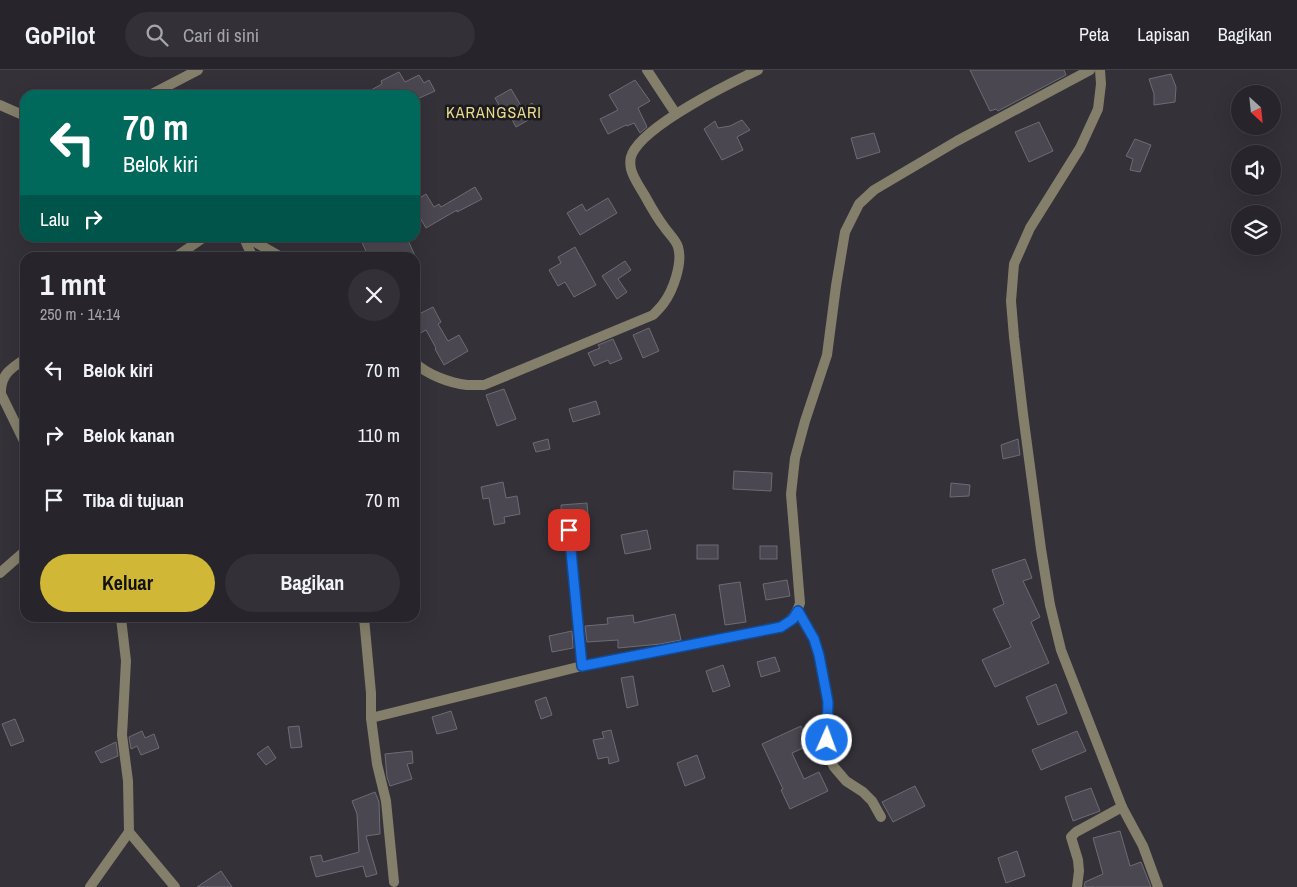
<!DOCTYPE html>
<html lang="id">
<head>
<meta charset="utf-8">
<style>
	:root { --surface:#27252b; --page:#333137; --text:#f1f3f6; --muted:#a4a5a9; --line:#434247; --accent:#d0b736 }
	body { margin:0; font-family:"Archivo Narrow",sans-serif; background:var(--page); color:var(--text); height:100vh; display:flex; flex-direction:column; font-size:19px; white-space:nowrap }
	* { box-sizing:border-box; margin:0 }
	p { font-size:16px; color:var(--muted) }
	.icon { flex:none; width:28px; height:28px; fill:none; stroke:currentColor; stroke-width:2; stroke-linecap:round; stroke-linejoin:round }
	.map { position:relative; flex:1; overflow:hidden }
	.panel { position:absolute; left:20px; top:182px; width:400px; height:370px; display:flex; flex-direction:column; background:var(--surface); border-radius:15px; box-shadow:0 5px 20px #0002,0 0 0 1px var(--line) }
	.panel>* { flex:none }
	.hud { position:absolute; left:20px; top:20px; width:400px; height:152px; border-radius:15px; box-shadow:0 5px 20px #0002,0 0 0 1px var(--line); background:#00695c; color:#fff; overflow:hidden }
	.needle { width:32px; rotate:153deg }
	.fabs { position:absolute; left:1231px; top:15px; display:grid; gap:10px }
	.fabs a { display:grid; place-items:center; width:50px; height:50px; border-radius:50%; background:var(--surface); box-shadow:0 5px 20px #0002,0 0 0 1px var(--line); font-size:25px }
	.pin { position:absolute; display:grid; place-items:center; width:42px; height:42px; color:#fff; margin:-21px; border-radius:10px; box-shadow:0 2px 8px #0006 }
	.me { position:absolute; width:55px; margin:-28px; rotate:2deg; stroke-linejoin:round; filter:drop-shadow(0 0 4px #0008) }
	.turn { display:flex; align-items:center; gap:18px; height:105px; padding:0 20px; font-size:22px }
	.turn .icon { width:65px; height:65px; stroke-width:2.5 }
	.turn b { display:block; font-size:35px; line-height:42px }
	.then { display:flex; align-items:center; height:48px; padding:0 20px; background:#0003; gap:10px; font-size:19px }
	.round { display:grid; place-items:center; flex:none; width:52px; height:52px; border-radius:26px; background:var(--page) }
	.headline { display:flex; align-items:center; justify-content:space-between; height:85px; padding:0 20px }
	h1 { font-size:30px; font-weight:700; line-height:38px }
	.button { display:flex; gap:10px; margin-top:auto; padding:10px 20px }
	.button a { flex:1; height:58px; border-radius:30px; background:var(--accent); color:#111; font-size:20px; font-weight:700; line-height:58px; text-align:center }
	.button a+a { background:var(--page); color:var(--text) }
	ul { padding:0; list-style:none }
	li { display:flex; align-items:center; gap:15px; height:65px; padding:0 20px }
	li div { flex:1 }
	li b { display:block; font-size:19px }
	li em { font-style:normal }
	header { display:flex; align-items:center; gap:30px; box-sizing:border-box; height:70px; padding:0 25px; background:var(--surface); border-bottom:1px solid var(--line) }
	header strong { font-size:24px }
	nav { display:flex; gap:28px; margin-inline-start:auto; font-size:18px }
	.search { width:350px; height:45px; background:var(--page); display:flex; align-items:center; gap:12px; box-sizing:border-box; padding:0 18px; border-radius:28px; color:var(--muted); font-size:19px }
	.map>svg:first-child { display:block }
	.building { fill:#4a4750; stroke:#6e6b74 }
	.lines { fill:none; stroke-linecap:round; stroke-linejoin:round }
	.minor { stroke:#847f6a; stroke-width:10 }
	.route-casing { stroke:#114b97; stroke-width:12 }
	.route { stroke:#1a73e8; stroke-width:9 }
	.labels { text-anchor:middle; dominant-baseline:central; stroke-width:5; stroke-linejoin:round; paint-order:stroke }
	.quarter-label { font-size:16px; letter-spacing:1px; fill:#ebdb8d; stroke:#1b1a1d }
</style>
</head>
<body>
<header>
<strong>GoPilot</strong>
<div class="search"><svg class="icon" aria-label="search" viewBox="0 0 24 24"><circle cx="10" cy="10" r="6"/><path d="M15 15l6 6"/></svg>Cari di sini</div>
<nav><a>Peta</a><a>Lapisan</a><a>Bagikan</a></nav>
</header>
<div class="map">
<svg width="1297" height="817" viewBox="0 0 1297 817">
	<rect width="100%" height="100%" fill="#343139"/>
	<g class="building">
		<path d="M970,0h94l2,5 -68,36 -2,-2 -6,2z"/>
		<path d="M399,2l6,10 14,-7 5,8 5,-3 6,11 -20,9v-5h-53l20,-11 -1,-3z"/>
		<path d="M1171,4l5,13 -1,15 -21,3v-11l-5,-15z"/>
		<path d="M635,10l15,21 -12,7 9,19 -7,6 -6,-10 -7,3 -1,-1 -18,9 -8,-15 18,-9 -9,-15z"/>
		<path d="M511,19l12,20 9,-6 7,11 -23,13 -6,-11 -4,2 -11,-20z"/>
		<path d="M742,50l8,10 -13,7 6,13 -21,10 -18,-31 11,-8 3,7 12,-2z"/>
		<path d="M1039,52l14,29 -24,11 -14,-30z"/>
		<path d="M874,63l6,19 -23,7 -6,-21z"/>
		<path d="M1135,69l16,6 -11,27 -10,-2 3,-11 -7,-3z"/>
		<path d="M475,117l7,12 -25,13v-2l-31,18 -7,-12 -4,2v-17l11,-7 8,13 5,-3 2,3z"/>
		<path d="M608,128l9,15 -37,22 -13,-22 15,-9 4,7z"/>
		<path d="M360,168h47l9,20h-47z"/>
		<path d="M575,177l21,38 -22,12 -9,-15 -7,4 -9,-16 12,-7 -3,-6z"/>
		<path d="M625,191l6,9 -13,9 9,13 -10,7 -15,-23z"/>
		<path d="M433,237l8,15 -3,2 10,17 11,-6 9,16 -24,14 -9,-16 1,-1 -10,-18 -11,6v-20z"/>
		<path d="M649,258l10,23 -16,7 -10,-23z"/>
		<path d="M613,269l9,20 -12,5 -2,-4 -14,6 -6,-13 12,-5 -2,-3z"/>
		<path d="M504,319l12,30 -19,7 -11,-31z"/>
		<path d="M596,331l4,13 -27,8 -4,-13z"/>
		<path d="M548,369l2,10 -14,3 -3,-9z"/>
		<path d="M1018,369l2,16 -17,4 -2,-14z"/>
		<path d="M734,401l38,2 -1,18 -38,-2z"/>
		<path d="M503,412l3,16 11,-2 3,18 -16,3 1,6 -11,2 -5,-27 -6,1 -2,-12z"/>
		<path d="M951,413l19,2 -1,11 -19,1z"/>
		<path d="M587,433l2,24 -14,1 -3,-4 -3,-1 -4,2 -3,3 -1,-23z"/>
		<path d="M647,460l4,19 -26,5 -4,-19z"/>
		<rect x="697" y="475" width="21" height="14"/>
		<rect x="760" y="476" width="17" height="13"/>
		<path d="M1025,489l7,19 -9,3 17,36 -9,5 18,41 -54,24 -13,-27 29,-13 -18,-38 11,-5 -12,-34z"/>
		<path d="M787,510l3,16 -24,4 -3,-16z"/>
		<path d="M740,512l6,40 -21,3 -6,-40z"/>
		<path d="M675,544l6,26 -21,4 -42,4v-8l-31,2 -2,-16 23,-2 -1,-6 26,-3 1,8z"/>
		<path d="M572,561l1,17 -21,4 -3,-16z"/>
		<path d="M775,587l5,14 -19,6 -4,-15z"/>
		<path d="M723,595l7,21 -17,6 -7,-21z"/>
		<path d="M633,606l5,29 -11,3 -6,-30z"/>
		<path d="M1056,614l11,29 -29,12 -12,-28z"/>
		<path d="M546,627l6,18 -11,4 -6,-18z"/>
		<path d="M451,641l6,18 -20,5 -5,-17z"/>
		<path d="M15,649l9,22 -13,5 -9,-22z"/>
		<path d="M299,656l3,21 -11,1 -3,-21z"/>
		<path d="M801,656l9,19 -18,8 12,26 15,-7 9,19 -38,18 -9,-19 2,-1 -21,-45z"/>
		<path d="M611,660l8,31 -10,3 -1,-7 -10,2 -5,-19 11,-2 -2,-6z"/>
		<path d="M142,661l3,7 9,-4 5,14 -18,7 -4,-9 -6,3 -2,-12z"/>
		<path d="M1077,661l9,20 -45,19 -9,-20z"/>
		<path d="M116,672l2,14 -17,7 -6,-11z"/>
		<path d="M268,676l8,12 -10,7 -9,-11z"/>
		<path d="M412,681l1,12 -6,1 5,15 -22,7 -3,-9 -2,-23z"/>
		<path d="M697,685l8,23 -20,8 -8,-23z"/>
		<path d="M915,716l10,20 -32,16 -11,-20z"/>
		<path d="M1091,718l9,23 -27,10 -8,-24z"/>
		<path d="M375,722l4,10 1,32 -14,2 11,38 -11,3 -3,-11 -47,11 -6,-20 11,-2 2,7 36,-10 -2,-38 -5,-13z"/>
		<path d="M1120,761l10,35 11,-4 10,25h-67l1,-5 18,-8 -10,-36z"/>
		<path d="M1017,781l8,25 -19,7 -8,-25z"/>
		<path d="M221,801l11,16h-35z"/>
	</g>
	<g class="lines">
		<g class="minor">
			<path d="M647,0l29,44"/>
			<path d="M1100,0l1,14 -3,25 -18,39 -50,80 -16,36 -3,37 3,36 9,77 18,135 9,56 11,45 61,157 21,39 15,41"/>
			<path d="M150,25l48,-25"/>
			<path d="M0,35l25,11"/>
			<path d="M244,168l9,20"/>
			<path d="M248,168l35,20"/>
			<path d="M174,188l29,-20"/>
			<path d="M25,289c-14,9 -25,16 -24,35l24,49"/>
			<path d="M415,293c13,12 35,20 52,22 5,0 11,0 17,0l169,-70c3,-3 7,-7 10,-11 10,-13 20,-41 15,-57 -2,-7 -9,-13 -13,-19 -8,-10 -14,-21 -20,-32 -5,-9 -12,-18 -14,-27 -1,-5 -1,-11 1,-15 13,-29 96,-70 126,-84"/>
			<path d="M569,460l13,136"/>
			<path d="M0,503l25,-22"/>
			<path d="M797,541l17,28 5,16 9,46 -1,52 7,14 12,14 17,11 9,9 9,16"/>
			<path d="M121,548l5,43 -4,74 6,46 1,51 46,55"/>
			<path d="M364,548l7,75v25l211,-52 199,-39c10,-6 15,-12 19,-24l-9,-109 4,-36 10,-37 22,-66 9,-69 9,-54 14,-28 15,-14 83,-49 133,-71"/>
			<path d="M371,648l6,46 9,37 8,81"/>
			<path d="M90,817l39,-55"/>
			<path d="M1077,817l2,-16 -1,-11 -7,-23 5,-5 46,-25"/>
		</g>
	</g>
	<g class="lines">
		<g class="route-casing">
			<path id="route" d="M569,460l13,136 199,-39 12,-8 5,-8 16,28 5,16 9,47 -1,38"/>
		</g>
		<use href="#route" class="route"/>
	</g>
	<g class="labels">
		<g class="quarter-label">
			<text x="494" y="42">KARANGSARI</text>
		</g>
	</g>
</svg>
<div class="fabs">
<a><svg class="needle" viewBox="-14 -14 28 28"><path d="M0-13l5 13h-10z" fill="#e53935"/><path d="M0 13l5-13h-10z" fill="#a4a5a9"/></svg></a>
<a><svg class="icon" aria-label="sound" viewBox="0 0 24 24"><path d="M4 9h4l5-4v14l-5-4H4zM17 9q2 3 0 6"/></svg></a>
<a><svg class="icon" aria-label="layers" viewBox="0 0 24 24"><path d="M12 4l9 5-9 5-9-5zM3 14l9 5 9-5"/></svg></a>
</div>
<div class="pin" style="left:569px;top:460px;background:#d93025"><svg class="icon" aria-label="arrive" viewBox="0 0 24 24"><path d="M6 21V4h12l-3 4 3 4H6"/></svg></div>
<svg class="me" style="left:827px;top:670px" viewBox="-20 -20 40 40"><circle r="17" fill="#1a73e8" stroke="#fff" stroke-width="3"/><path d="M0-11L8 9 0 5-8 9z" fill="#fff"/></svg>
<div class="hud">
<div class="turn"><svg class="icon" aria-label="left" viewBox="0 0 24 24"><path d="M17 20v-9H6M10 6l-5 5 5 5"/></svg><div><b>70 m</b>Belok kiri</div></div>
<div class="then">Lalu<svg class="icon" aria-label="right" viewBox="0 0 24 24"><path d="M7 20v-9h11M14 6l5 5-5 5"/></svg></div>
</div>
<section class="panel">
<div class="headline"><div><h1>1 mnt</h1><p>250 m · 14:14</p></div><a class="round"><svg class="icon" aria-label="close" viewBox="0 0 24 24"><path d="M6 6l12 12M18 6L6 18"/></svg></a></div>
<ul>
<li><svg class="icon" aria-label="left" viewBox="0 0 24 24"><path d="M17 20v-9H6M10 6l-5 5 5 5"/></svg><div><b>Belok kiri</b></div><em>70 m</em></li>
<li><svg class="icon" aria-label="right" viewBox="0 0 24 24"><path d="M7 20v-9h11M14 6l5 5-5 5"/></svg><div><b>Belok kanan</b></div><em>110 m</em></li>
<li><svg class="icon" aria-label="arrive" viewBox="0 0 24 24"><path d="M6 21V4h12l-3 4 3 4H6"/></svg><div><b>Tiba di tujuan</b></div><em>70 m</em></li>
</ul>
<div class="button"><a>Keluar</a><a>Bagikan</a></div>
</section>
</div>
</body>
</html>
